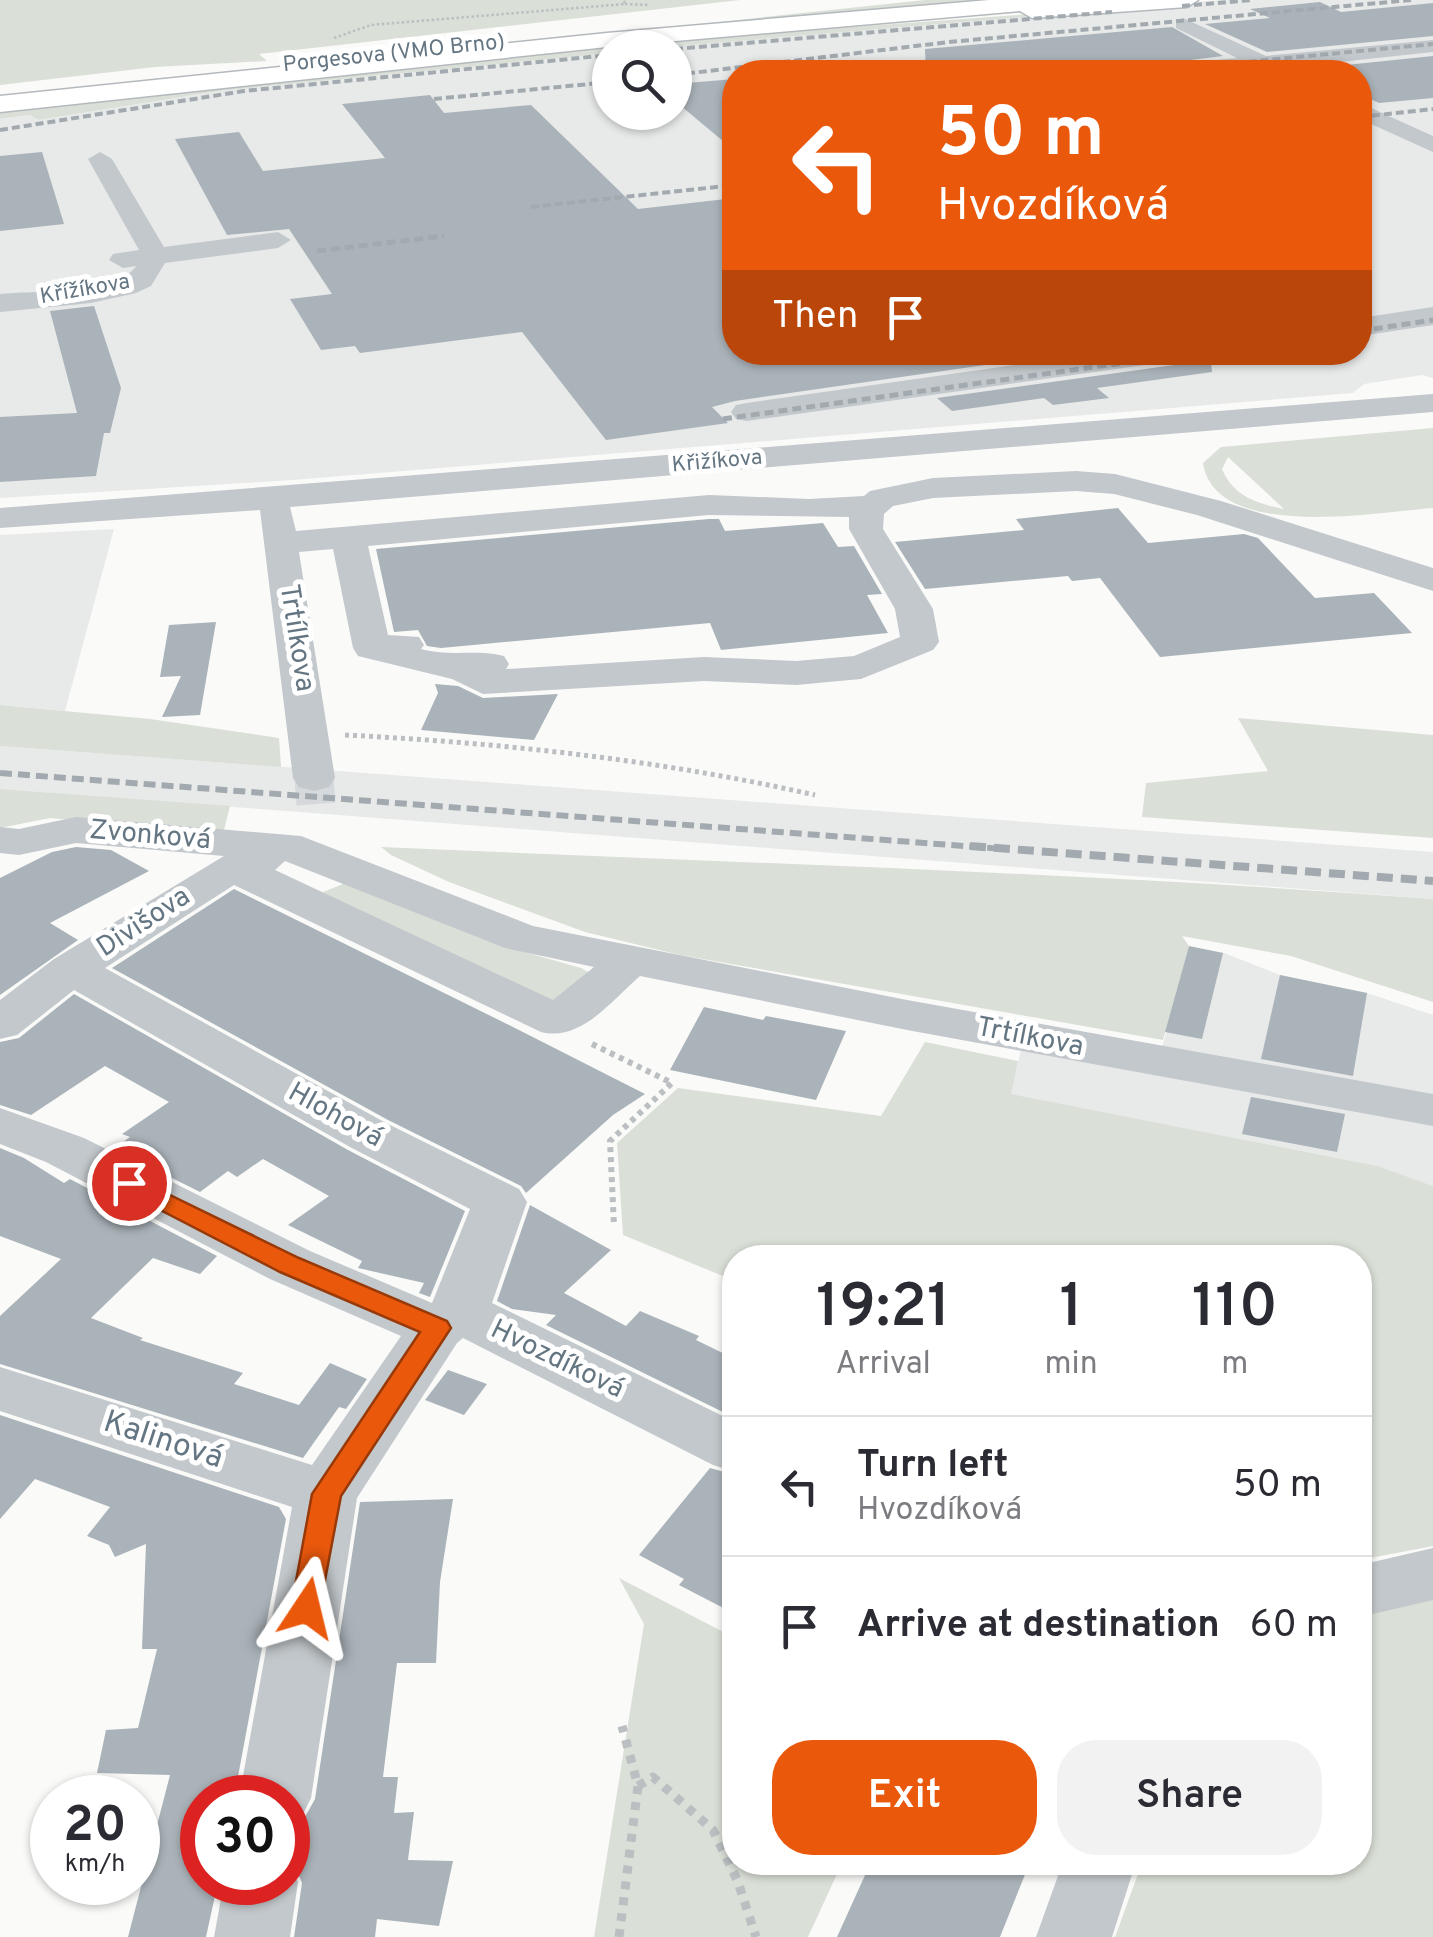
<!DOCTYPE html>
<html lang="en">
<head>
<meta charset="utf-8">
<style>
	:root { --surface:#fff; --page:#f2f2f3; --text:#2b2b33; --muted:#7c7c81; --line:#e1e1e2; --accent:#ea580c }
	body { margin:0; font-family:Overpass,sans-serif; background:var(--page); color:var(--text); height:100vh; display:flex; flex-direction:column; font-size:38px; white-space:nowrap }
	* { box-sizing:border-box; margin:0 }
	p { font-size:32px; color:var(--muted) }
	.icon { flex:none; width:55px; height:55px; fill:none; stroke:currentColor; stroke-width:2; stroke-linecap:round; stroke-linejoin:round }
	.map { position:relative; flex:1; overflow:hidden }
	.sheet { position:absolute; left:722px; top:1245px; width:650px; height:630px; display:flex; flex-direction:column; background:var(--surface); border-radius:40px; box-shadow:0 2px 8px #0004 }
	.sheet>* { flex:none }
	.banner { position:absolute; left:722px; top:60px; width:650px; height:305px; border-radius:40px; box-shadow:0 2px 8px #0004; background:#ea580c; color:#fff; overflow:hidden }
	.controls { position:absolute; left:592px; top:30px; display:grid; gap:20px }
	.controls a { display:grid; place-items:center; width:100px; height:100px; border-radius:50%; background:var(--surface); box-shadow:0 2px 8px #0004; font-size:50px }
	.speed { position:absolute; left:30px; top:1775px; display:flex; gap:20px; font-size:50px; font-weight:700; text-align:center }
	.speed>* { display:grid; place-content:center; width:130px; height:130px; border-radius:50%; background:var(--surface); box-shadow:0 2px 8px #0004; line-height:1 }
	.speed small { font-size:25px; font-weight:400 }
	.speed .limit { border:15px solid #d22; background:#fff; color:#111 }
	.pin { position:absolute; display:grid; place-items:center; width:85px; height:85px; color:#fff; margin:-42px; border:5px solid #fff; border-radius:50%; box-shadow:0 2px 10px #0007 }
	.me { position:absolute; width:110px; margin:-55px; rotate:10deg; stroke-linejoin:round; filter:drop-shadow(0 0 8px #0008) }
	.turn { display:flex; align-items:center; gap:35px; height:210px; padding:0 50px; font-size:45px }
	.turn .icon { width:130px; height:130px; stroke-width:2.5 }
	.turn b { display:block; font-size:70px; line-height:85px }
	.then { display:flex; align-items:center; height:95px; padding:0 50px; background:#0003; gap:20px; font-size:38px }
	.eta { display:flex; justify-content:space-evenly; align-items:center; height:170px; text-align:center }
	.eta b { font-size:60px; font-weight:600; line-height:70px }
	.action { display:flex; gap:20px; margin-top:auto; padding:20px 50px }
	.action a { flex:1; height:115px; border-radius:40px; background:var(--accent); color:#fff; font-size:40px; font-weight:600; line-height:115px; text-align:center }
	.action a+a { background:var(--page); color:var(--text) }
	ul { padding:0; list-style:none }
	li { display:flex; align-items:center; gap:30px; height:140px; padding:0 50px; border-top:2px solid var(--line) }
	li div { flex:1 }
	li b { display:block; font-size:38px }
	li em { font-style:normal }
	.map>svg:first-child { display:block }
	.built { fill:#e8e9e9; fill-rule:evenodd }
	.green { fill:#dadfd7; fill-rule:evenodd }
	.building { fill:#aab3b9 }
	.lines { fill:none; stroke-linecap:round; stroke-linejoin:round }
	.minor-tunnel { stroke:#d5d9db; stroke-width:39; stroke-dasharray:39 19; stroke-linecap:butt }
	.highway-casing { stroke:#b4b9bd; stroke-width:3 }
	.path-far3 { stroke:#bbbfc2; stroke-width:2.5; stroke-dasharray:2.5 2.5; stroke-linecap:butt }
	.path-far2 { stroke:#bbbfc2; stroke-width:5; stroke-dasharray:4 4; stroke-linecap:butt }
	.path-far1 { stroke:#bbbfc2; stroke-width:6; stroke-dasharray:5 5; stroke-linecap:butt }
	.path { stroke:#bbbfc2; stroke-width:9; stroke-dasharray:8 8; stroke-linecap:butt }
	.minor { fill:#c3c8cc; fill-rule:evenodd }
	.highway { fill:#fff; fill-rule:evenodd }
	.rail-far3 { stroke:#a2aab0; stroke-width:4; stroke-dasharray:8 4; stroke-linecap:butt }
	.rail-far2 { stroke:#a2aab0; stroke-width:5; stroke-dasharray:9 5; stroke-linecap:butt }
	.rail-far1 { stroke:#a2aab0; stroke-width:6; stroke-dasharray:12 6; stroke-linecap:butt }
	.rail { stroke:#a2aab0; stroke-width:8; stroke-dasharray:16 8; stroke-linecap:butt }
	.route { fill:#ea580c; stroke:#983908; stroke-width:2.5 }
	.labels { text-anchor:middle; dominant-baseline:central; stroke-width:10; stroke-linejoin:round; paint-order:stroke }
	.far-street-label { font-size:22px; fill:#657683; stroke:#fff }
	.street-label { font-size:28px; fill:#657683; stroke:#fff }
	.near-street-label { font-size:32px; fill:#657683; stroke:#fff }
</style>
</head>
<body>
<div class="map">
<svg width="1433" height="1937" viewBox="0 0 1433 1937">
	<rect width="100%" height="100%" fill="#fafaf8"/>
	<g class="built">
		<path d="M1223,0h210v378l-11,-3 -58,9 -11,9 -1060,87 -293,18v-379l30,-4 8,5 181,-29 391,-38v59h65v-64l-6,-1zM735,72h625v280h-625z"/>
		<path d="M114,529l-49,182 -65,-6v-170z"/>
		<path d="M0,746l1433,106v47l-1433,-110z"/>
		<path d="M1189,947l35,6 56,22 87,18 66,22v171l-55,-20 -368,-72 12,-48 134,24z"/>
	</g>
	<g class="green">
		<path d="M0,0h740l-481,54 8,7 -112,6 -155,18z"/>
		<path d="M925,0h79l-746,71z"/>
		<path d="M1223,0l-554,47 -59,1v5l-391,38 -181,29 -8,-5 -30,4v-9l619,-66z"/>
		<path d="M1433,428v80c-54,4 -218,34 -230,-45l18,-16zM1228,457l55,51v1c-27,-6 -50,-13 -61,-40z"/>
		<path d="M0,705l150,14 129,19 2,29 -281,-21z"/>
		<path d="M1238,718l195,17v103l-291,-21 4,-34 122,-12z"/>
		<path d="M0,789l230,17 -7,28 -173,-16 -50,10z"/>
		<path d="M381,847c351,16 702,25 1052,52v103l-142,-46 -109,-20 7,10 -26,94 -483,-85 -95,-23 -136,-50 -58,-27z"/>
		<path d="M350,881l150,64 81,23 7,4 2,10 -48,25 -226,-112z"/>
		<path d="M925,1042l93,19 -7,33 367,72 55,20v360l-73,14v-302h-625v23l-112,-46 -6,-92 61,-55 203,28z"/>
		<path d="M619,1578l116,60v224l107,1 -34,74h-214l50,-313z"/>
		<path d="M1433,1588v349h-318l27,-74 218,-1v-258z"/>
	</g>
	<g class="building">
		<path d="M1320,2l21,10 92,-9v33l-166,16 -62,-28 65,-6 -20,-9z"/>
		<path d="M1172,27l51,29 -132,16h-165l-1,-23z"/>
		<path d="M1433,56v42l-54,5 -19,-9v-22h-82z"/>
		<path d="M735,79v72l-60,-50v-17z"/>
		<path d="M430,95l14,18 87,-8 107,104 97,-11v154h340l-340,49 -23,6 16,16 -122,17 -84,-108 -162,21 -5,-7 -34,4 -31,-51 42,-5 -43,-65 -62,6 -52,-96 64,-7 24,39 122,-13 -43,-54z"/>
		<path d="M42,152l22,72 -64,7v-75z"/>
		<path d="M94,306l27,82 -11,45h-6l-8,43 -96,6v-65l77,-4 -27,-102z"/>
		<path d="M1191,352h19l2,20 -115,16 12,10 -56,7 -9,-7 -92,13 -15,-13 237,-33 11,-3z"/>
		<path d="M1118,508l30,35 96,-9 14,4 57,60 59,-5 38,40 -252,24 -60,-79 -28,3 -4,-5 -143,13 -30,-47 129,-12 -8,-11z"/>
		<path d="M709,519h10l6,12 98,-8 15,24 16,-1 28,48 -15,1 21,38 -167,17 -11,-27 -269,25 -14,-2 -9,-16 -24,2 -18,-83z"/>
		<path d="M216,622l-16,93 -38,2 19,-41 -21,1 9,-52z"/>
		<path d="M435,684l23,2 25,12 75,-4 -24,46 -113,-10 17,-37z"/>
		<path d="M76,847l35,3 38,21 -99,52 28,17 -78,55v-117l52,-26z"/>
		<path d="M234,889l281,139 130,66 -32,21 -87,78 -5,-7 -133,-66 -276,-152z"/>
		<path d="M1189,946l34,7 -21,86 -37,-7z"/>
		<path d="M1280,975l87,18 -14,83 -92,-17z"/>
		<path d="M74,994l274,156 117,61 -35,86 -11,-4 5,-10 -66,-15 4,-7 -74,-36 41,-29 -66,-37 -26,18 -9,-6 -28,21 -86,-43 16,-12 -8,-3 47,-32 -64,-36 -74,49 -31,-10v-63l19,-4z"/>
		<path d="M704,1007l59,13 3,-4 80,15 -30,69 -146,-30z"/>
		<path d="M1251,1097l94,17 -8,38 -95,-18z"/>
		<path d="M0,1148l24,10 40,25 6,-4 147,77 -17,18 -47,-16 -62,60 52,20 -3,2 103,33 -9,11 65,21 31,-42 37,16 -21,30 -7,-2 -36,51 -303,-94v-48l61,-57 -61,-23z"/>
		<path d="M530,1205l81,45 -47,43 62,33 14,-15 59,25 -3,4 39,19v59l-189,-93 10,-10 -44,-6 -15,-8z"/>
		<path d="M448,1370l39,14 -23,31 -39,-15z"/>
		<path d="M0,1415l279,92 7,12 -52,279h-32v84h16l-12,55h-78l42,-162 -73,-2 9,-43 32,-2 19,-79h-15l4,-105 -31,13 -6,-12 -22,-9 23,-29 -75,-28 -35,40z"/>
		<path d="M710,1468l25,7v139l-56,-29 5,-6 -45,-24z"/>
		<path d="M453,1499l-13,83 -4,81h-39l-14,114h15l-4,36 20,-1 -6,48 45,1 -14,65 -62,-7 -2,18h-81l8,-54 -8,-20 7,-39 14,-25 45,-297z"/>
		<path d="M871,1862h159l-30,75h-163z"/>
	</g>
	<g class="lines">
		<path class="minor-tunnel" d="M314,778l2,26"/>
		<g class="highway-casing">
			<path id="highway" d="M989,0h209l-11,7 -155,11 -12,-7 -413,36 -607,65v-16l607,-63z"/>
		</g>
		<g class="path-far3">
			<path d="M625,4l24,1"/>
			<path d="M334,38l37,-13 254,-21 -1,-4"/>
		</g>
		<path class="path-far2" d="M345,735c159,8 315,25 470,60"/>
		<path class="path-far1" d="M592,1044l80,39 -62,58 4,85"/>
		<g class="path">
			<path d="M638,1786l15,-9 60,53 25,52 18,55"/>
			<path d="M619,1937l19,-151 -16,-60"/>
		</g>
		<g class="minor">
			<path d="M1183,18l83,38 167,-16v12l-167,18 -114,2 11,-7 74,-7 -61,-30v-8z"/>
			<path d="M1360,103l73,33v16l-73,-33z"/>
			<path d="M100,152l12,7 52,88 114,-15 13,8 -13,8 -113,15 -14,23 -15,7 -45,10 -91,9v-18c32,-3 119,-1 136,-28l-13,2 -14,-8 4,-6 26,-4 -51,-91z"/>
			<path d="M1433,307v18l-73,11v-18z"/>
			<path d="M1105,352h83l-4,6 -11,3 -426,60 -11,-2 -5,-7 5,-7 11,-2z"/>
			<path d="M1433,394v18l-1143,95 6,24 413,-36 100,4 55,-3 6,-5 63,-13 143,-7 39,3 106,27 212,67v23l-236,-76 -83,-21 -38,-3 -143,7 -40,8 -9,8 -1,15 50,80 6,33 -6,8 -72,29 -65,6 -92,-4 -221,13 -31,-15 -94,-23 -5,-8 -20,-99 -34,3 36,226 -6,9 -15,4 -15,-4 -6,-9 -33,-268 -260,18v-20zM709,515l140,2v12l46,80 5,28 -46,19 -58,5 -92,-4 -198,12 3,-5 -5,-8c-28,-7 -53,1 -83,-7l3,-4 -5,-8 -31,-2 -20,-89z"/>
			<path d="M76,817l225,19 232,90 374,74 526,94v32l-526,-96 -267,-54c-29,25 -59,66 -99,56l-307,-147 -129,83 281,155 133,66 8,13 -35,101 243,119v50l-22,-7 -250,-127 -6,5 -100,155 -46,300 -11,22 -12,5v-27h-49l53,-291 -292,-96v-44l312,98 89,-129 -131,-57 -224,-117 -46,-18v-36l84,30 226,113 122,52 38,-94 -120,-62 -276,-157 -57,45 -17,4v-39l54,-41 170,-103 -148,-13 -57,12 -19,-2v-26l19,2zM285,861l220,87 89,19 -41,33 -278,-130z"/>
			<path d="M1433,1548v52l-73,17v-52z"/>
			<path d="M288,1859l10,23 -8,55h-76l10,-55h64z"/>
			<path d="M1063,1862h73l-24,75h-76z"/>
		</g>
		<use href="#highway" class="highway"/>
		<g class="rail-far3">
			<path d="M1182,6l70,-6"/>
			<path d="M675,49l437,-37"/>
			<path d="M1141,72l292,-28"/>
			<path d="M675,75l274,-33 462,-42"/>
			<path d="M434,99l176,-17"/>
			<path d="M1360,117l73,-8"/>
			<path d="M0,130l244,-39 366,-36"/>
			<path d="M531,207l204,-22"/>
		</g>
		<g class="rail-far2">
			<path d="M317,251l127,-15"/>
			<path d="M1360,331l73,-11"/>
			<path d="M723,419l479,-67"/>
		</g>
		<path class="rail-far1" d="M0,773l1004,76"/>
		<path class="rail" d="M970,846l463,35"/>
	</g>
	<path class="route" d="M129,1175l170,83 148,63 4,7 -110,168 -23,121 -11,3 -11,-3 -5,-9 21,-114 108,-162 -140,-60 -160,-83 -4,-6 4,-6z"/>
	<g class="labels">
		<g class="far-street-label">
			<text transform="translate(394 54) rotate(-6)">Porgesova (VMO Brno)</text>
			<text transform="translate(85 290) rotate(-10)">Křížíkova</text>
			<text transform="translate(717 462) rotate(-5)">Křižíkova</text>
		</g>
		<g class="street-label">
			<text transform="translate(296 638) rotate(81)">Trtílkova</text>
			<text transform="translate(150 836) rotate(5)">Zvonková</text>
			<text transform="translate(144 923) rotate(-33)">Divišova</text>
			<text transform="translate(1030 1038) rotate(11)">Trtílkova</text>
			<text transform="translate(335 1116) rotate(29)">Hlohová</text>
			<text transform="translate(557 1360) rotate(26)">Hvozdíková</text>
		</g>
		<g class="near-street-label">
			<text transform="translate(163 1441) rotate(18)">Kalinová</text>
		</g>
	</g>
</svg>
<div class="controls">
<a><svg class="icon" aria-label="search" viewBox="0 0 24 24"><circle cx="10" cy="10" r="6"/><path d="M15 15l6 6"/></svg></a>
</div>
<div class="speed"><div>20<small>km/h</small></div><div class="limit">30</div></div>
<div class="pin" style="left:129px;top:1183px;background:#d93025"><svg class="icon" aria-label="arrive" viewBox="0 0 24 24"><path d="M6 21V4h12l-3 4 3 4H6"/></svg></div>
<svg class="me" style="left:307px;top:1608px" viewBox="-20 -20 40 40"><path d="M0-17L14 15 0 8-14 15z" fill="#ea580c" stroke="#fff" stroke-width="4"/></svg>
<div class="banner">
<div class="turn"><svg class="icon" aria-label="left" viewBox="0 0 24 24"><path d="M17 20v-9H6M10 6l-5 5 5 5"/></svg><div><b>50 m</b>Hvozdíková</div></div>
<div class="then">Then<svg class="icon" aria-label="arrive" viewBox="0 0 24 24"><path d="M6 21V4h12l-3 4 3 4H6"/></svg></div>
</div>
<section class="sheet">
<div class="eta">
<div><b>19:21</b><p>Arrival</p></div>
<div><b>1</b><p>min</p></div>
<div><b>110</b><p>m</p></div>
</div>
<ul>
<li><svg class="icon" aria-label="left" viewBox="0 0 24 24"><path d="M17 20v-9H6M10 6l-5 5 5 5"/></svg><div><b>Turn left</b><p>Hvozdíková</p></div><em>50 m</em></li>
<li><svg class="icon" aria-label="arrive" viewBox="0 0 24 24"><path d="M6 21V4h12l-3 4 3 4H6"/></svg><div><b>Arrive at destination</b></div><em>60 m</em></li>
</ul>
<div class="action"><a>Exit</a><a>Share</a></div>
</section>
</div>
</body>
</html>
